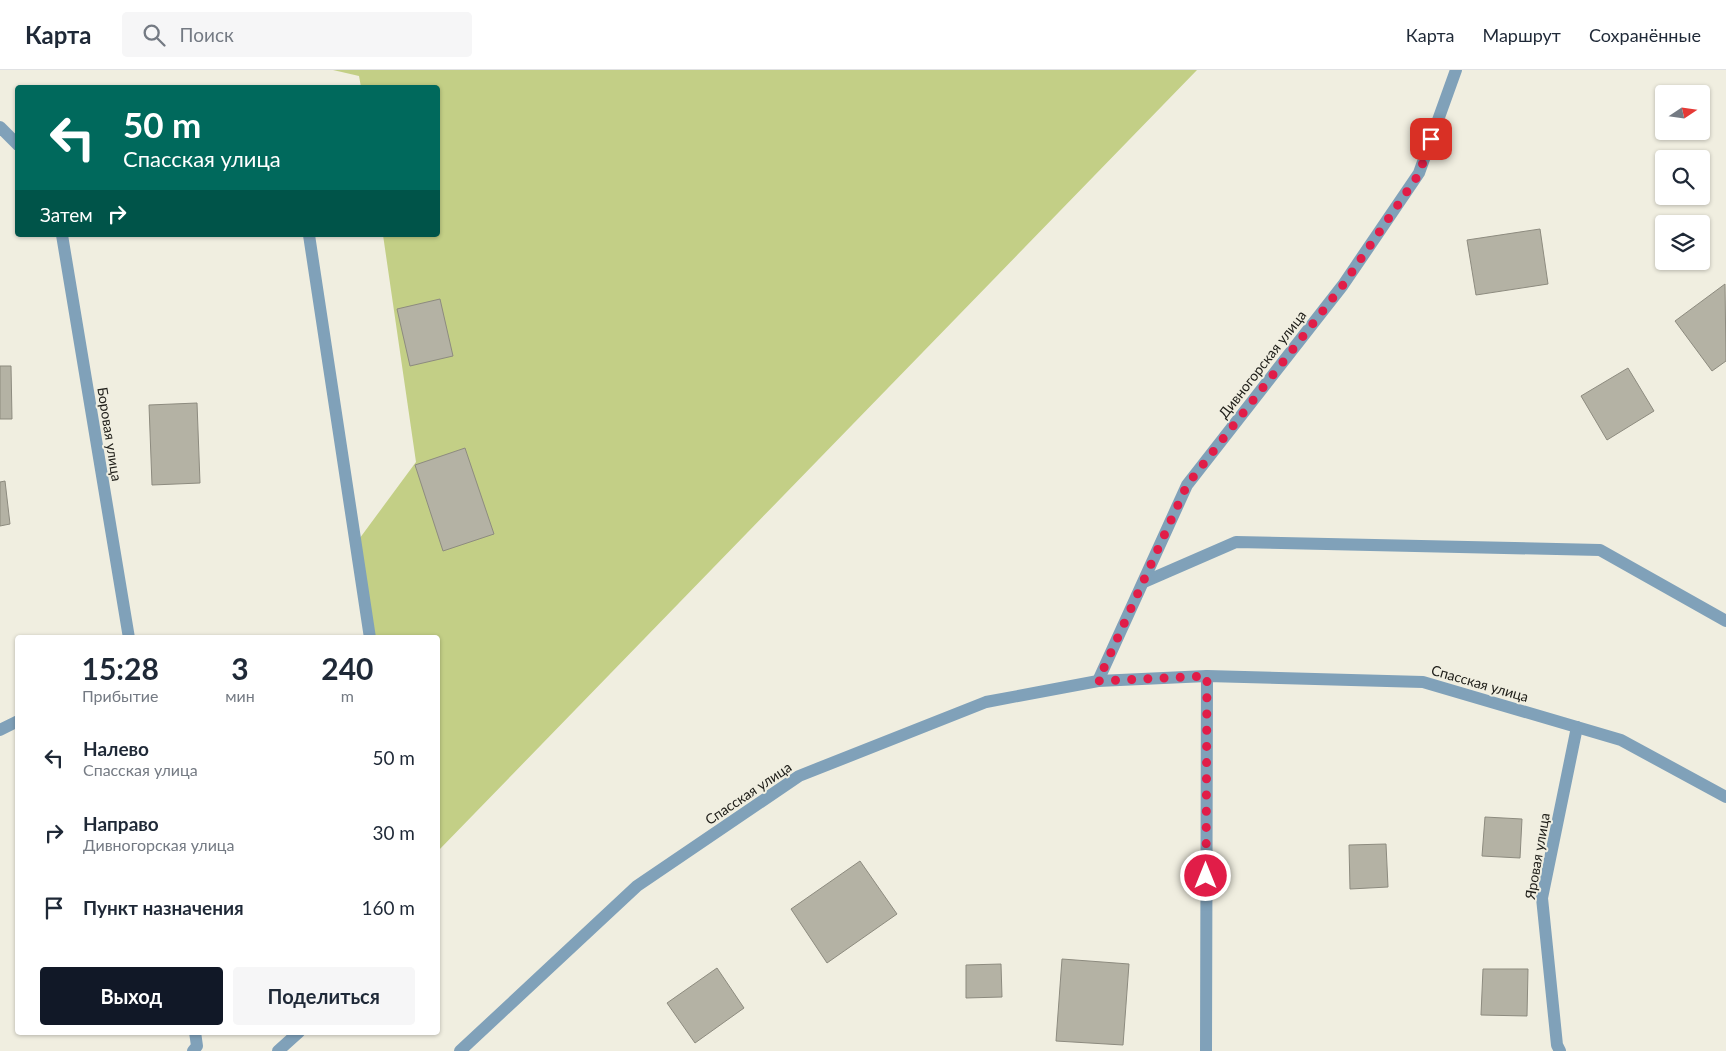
<!DOCTYPE html>
<html lang="ru">
<head>
<meta charset="utf-8">
<style>
	:root { --surface:#fff; --page:#f6f6f7; --text:#1f2937; --muted:#747a83; --line:#e0e1e3; --accent:#111827 }
	body { margin:0; font-family:Lato,sans-serif; background:var(--page); color:var(--text); height:100vh; display:flex; flex-direction:column; font-size:19px; white-space:nowrap }
	* { box-sizing:border-box; margin:0 }
	p { font-size:16px; color:var(--muted) }
	.icon { flex:none; width:28px; height:28px; fill:none; stroke:currentColor; stroke-width:2; stroke-linecap:round; stroke-linejoin:round }
	.map { position:relative; flex:1; overflow:hidden }
	.side { position:absolute; left:15px; top:565px; width:425px; height:400px; display:flex; flex-direction:column; background:var(--surface); border-radius:5px; box-shadow:0 1px 4px #0004 }
	.side>* { flex:none }
	.banner { position:absolute; left:15px; top:15px; width:425px; height:152px; border-radius:5px; box-shadow:0 1px 4px #0004; background:#00695c; color:#fff; overflow:hidden }
	.needle { width:32px; rotate:77deg }
	.tools { position:absolute; left:1655px; top:15px; display:grid; gap:10px }
	.tools a { display:grid; place-items:center; width:55px; height:55px; border-radius:5px; background:var(--surface); box-shadow:0 1px 4px #0004; font-size:25px }
	.pin { position:absolute; display:grid; place-items:center; width:42px; height:42px; color:#fff; margin:-21px; border-radius:10px; box-shadow:0 2px 8px #0006 }
	.me { position:absolute; width:55px; margin:-28px; rotate:0deg; stroke-linejoin:round; filter:drop-shadow(0 0 4px #0008) }
	.turn { display:flex; align-items:center; gap:18px; height:105px; padding:0 25px; font-size:22px }
	.turn .icon { width:65px; height:65px; stroke-width:2.5 }
	.turn b { display:block; font-size:35px; line-height:42px }
	.then { display:flex; align-items:center; height:48px; padding:0 25px; background:#0003; gap:10px; font-size:19px }
	.eta { display:flex; justify-content:space-evenly; align-items:center; height:85px; text-align:center }
	.eta b { font-size:30px; font-weight:700; line-height:35px }
	.button { display:flex; gap:10px; margin-top:auto; padding:10px 25px }
	.button a { flex:1; height:58px; border-radius:5px; background:var(--accent); color:#fff; font-size:20px; font-weight:700; line-height:58px; text-align:center }
	.button a+a { background:var(--page); color:var(--text) }
	ul { padding:0; list-style:none }
	li { display:flex; align-items:center; gap:15px; height:75px; padding:0 25px }
	li div { flex:1 }
	li b { display:block; font-size:19px }
	li em { font-style:normal }
	header { display:flex; align-items:center; gap:30px; box-sizing:border-box; height:70px; padding:0 25px; background:var(--surface); border-bottom:1px solid var(--line) }
	header strong { font-size:24px }
	nav { display:flex; gap:28px; margin-inline-start:auto; font-size:18px }
	.search { width:350px; height:45px; background:var(--page); display:flex; align-items:center; gap:12px; box-sizing:border-box; padding:0 18px; border-radius:5px; color:var(--muted); font-size:19px }
	.map>svg:first-child { display:block }
	.green { fill:#c3cf86 }
	.building { fill:#b4b2a4; stroke:#8d8b7f }
	.lines { fill:none; stroke-linecap:round; stroke-linejoin:round }
	.minor { stroke:#80a1b9; stroke-width:12 }
	.route { stroke:#e11d48; stroke-width:9; stroke-dasharray:0 16.2 }
	.labels { text-anchor:middle; dominant-baseline:central; stroke-width:4; stroke-linejoin:round; paint-order:stroke }
	.street-label { font-size:14px; fill:#21201b; stroke:#f0eee0 }
</style>
</head>
<body>
<header>
<strong>Карта</strong>
<div class="search"><svg class="icon" aria-label="search" viewBox="0 0 24 24"><circle cx="10" cy="10" r="6"/><path d="M15 15l6 6"/></svg>Поиск</div>
<nav><a>Карта</a><a>Маршрут</a><a>Сохранённые</a></nav>
</header>
<div class="map">
<svg width="1726" height="981" viewBox="0 0 1726 981">
	<rect width="100%" height="100%" fill="#f0eee0"/>
	<path class="green" d="M333,0h864l-759,781v-213l-63,-1 -21,-91 62,-84 -33,-227h55v-147l-77,-1 -2,-11z"/>
	<g class="building">
		<path d="M1540,159l8,55 -72,11 -9,-55z"/>
		<path d="M1725,214l1,77 -14,10 -37,-50z"/>
		<path d="M440,229l13,57 -43,10 -13,-57z"/>
		<path d="M0,296h11l1,53h-12z"/>
		<path d="M1628,298l26,43 -47,29 -26,-44z"/>
		<path d="M197,333l3,80 -48,2 -3,-80z"/>
		<path d="M465,378l29,86 -51,17 -28,-86z"/>
		<path d="M5,411l5,43 -10,2v-44z"/>
		<path d="M1485,747l37,2 -2,39 -38,-2z"/>
		<path d="M1386,774l2,43 -38,2 -1,-44z"/>
		<path d="M860,791l37,53 -70,49 -36,-54z"/>
		<path d="M1062,889l67,5 -6,81 -67,-4z"/>
		<path d="M1001,894l1,33 -36,1v-33z"/>
		<path d="M717,898l27,40 -49,35 -28,-40z"/>
		<path d="M1483,899h45l-1,47 -46,-1z"/>
	</g>
	<g class="lines">
		<g class="minor">
			<path d="M0,57l18,18"/>
			<path d="M62,165l67,403"/>
			<path d="M309,165l61,403"/>
			<path d="M1144,512l92,-40 364,8 126,71"/>
			<path d="M1098,611l89,-196 156,-200 76,-112 37,-103"/>
			<path d="M0,660l18,-9"/>
			<path d="M193,981l4,-5 -2,-14"/>
			<path d="M278,981l21,-19"/>
			<path d="M460,981l177,-165 162,-110 187,-74 112,-21 109,-5 216,6 198,58 105,57"/>
			<path d="M1206,981l1,-375"/>
			<path d="M1560,981l-3,-6 -15,-147 35,-171"/>
		</g>
	</g>
	<g class="lines">
		<path class="route" d="M1206,806l1,-200 -109,5 89,-196 156,-200 76,-111 12,-35"/>
	</g>
	<g class="labels">
		<g class="street-label">
			<text transform="translate(1262 294) rotate(-52)">Дивногорская улица</text>
			<text transform="translate(110 364) rotate(81)">Боровая улица</text>
			<text transform="translate(1480 613) rotate(16)">Спасская улица</text>
			<text transform="translate(748 723) rotate(-34)">Спасская улица</text>
			<text transform="translate(1537 786) rotate(-80)">Яровая улица</text>
		</g>
	</g>
</svg>
<div class="tools">
<a><svg class="needle" viewBox="-14 -14 28 28"><path d="M0-13l5 13h-10z" fill="#e53935"/><path d="M0 13l5-13h-10z" fill="#747a83"/></svg></a>
<a><svg class="icon" aria-label="search" viewBox="0 0 24 24"><circle cx="10" cy="10" r="6"/><path d="M15 15l6 6"/></svg></a>
<a><svg class="icon" aria-label="layers" viewBox="0 0 24 24"><path d="M12 4l9 5-9 5-9-5zM3 14l9 5 9-5"/></svg></a>
</div>
<div class="pin" style="left:1431px;top:69px;background:#d93025"><svg class="icon" aria-label="arrive" viewBox="0 0 24 24"><path d="M6 21V4h12l-3 4 3 4H6"/></svg></div>
<svg class="me" style="left:1206px;top:806px" viewBox="-20 -20 40 40"><circle r="17" fill="#e11d48" stroke="#fff" stroke-width="3"/><path d="M0-11L8 9 0 5-8 9z" fill="#fff"/></svg>
<div class="banner">
<div class="turn"><svg class="icon" aria-label="left" viewBox="0 0 24 24"><path d="M17 20v-9H6M10 6l-5 5 5 5"/></svg><div><b>50 m</b>Спасская улица</div></div>
<div class="then">Затем<svg class="icon" aria-label="right" viewBox="0 0 24 24"><path d="M7 20v-9h11M14 6l5 5-5 5"/></svg></div>
</div>
<section class="side">
<div class="eta">
<div><b>15:28</b><p>Прибытие</p></div>
<div><b>3</b><p>мин</p></div>
<div><b>240</b><p>m</p></div>
</div>
<ul>
<li><svg class="icon" aria-label="left" viewBox="0 0 24 24"><path d="M17 20v-9H6M10 6l-5 5 5 5"/></svg><div><b>Налево</b><p>Спасская улица</p></div><em>50 m</em></li>
<li><svg class="icon" aria-label="right" viewBox="0 0 24 24"><path d="M7 20v-9h11M14 6l5 5-5 5"/></svg><div><b>Направо</b><p>Дивногорская улица</p></div><em>30 m</em></li>
<li><svg class="icon" aria-label="arrive" viewBox="0 0 24 24"><path d="M6 21V4h12l-3 4 3 4H6"/></svg><div><b>Пункт назначения</b></div><em>160 m</em></li>
</ul>
<div class="button"><a>Выход</a><a>Поделиться</a></div>
</section>
</div>
</body>
</html>
